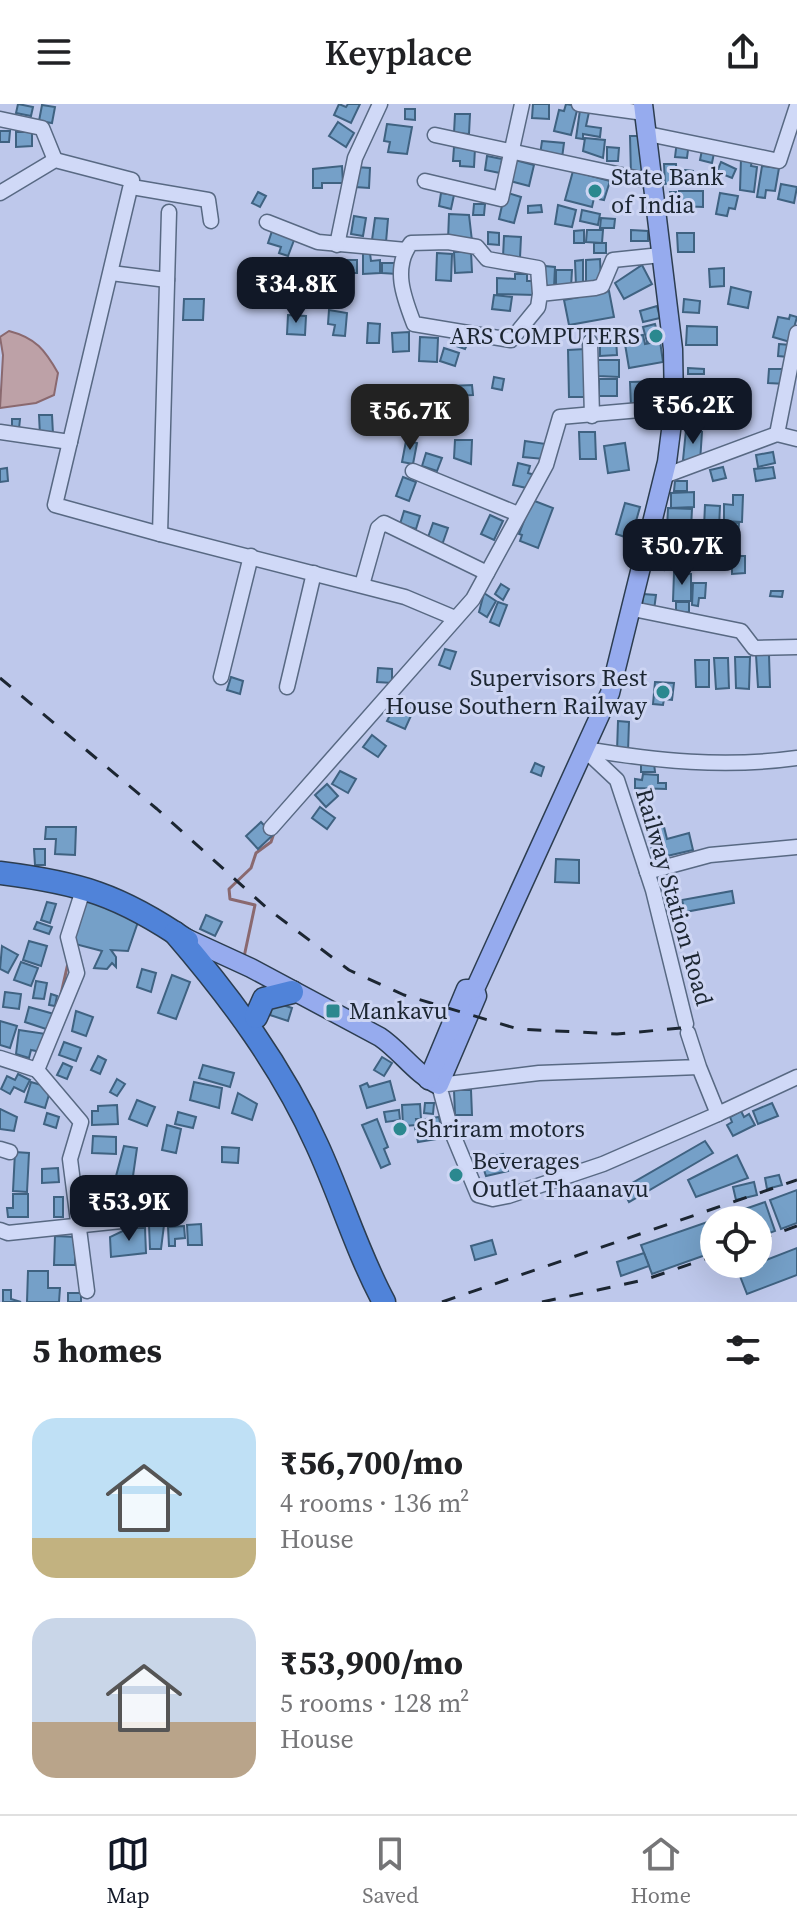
<!DOCTYPE html>
<html lang="en">
<head>
<meta charset="utf-8">
<style>
	body { margin:0; font-family:"Source Serif 4",serif; background:#f6f6f6; color:#202124; height:100vh; display:flex; flex-direction:column; font-size:30px; white-space:nowrap }
	* { box-sizing:border-box; margin:0 }
	p { font-size:26px; color:#757577 }
	.icon { flex:none; width:44px; height:44px; fill:none; stroke:currentColor; stroke-width:2; stroke-linecap:round; stroke-linejoin:round }
	.map { position:relative; height:1198px; overflow:hidden }
	.sheet { display:flex; flex-direction:column; background:#fff; flex:1 }
	.sheet>* { flex:none }
	.buttons { position:absolute; left:700px; top:1102px; display:grid; gap:16px }
	.buttons a { display:grid; place-items:center; width:72px; height:72px; border-radius:50%; background:#fff; box-shadow:0 8px 32px #0002; font-size:40px }
	.price { position:absolute; translate:-50% -68px; padding:0 18px; border-radius:16px; background:#111827; color:#fff; font-size:26px; line-height:52px; filter:drop-shadow(0 2px 4px #0008) }
	.price::after { content:''; position:absolute; left:50%; top:48px; width:24px; height:18px; margin-left:-12px; background:inherit; clip-path:polygon(0 0,100% 0,50% 100%) }
	.price.active { background:#222; color:#fff }
	ul { padding:0; list-style:none }
	li { display:flex; align-items:center; gap:24px; height:200px; padding:0 32px }
	li span { display:grid; place-items:center; flex:none; width:224px; height:160px; border-radius:24px; color:#555 }
	li>.icon { margin-inline-start:auto }
	span .icon { width:96px; height:96px; fill:#fffc; stroke-width:1 }
	li b { font-size:34px }
	h2 { display:flex; justify-content:space-between; align-items:center; height:96px; padding:0 32px; font-size:34px }
	header { display:flex; justify-content:space-between; align-items:center; height:104px; padding:0 32px; background:#fff; font-size:36px; font-weight:600 }
	.tabs { display:flex; justify-content:space-around; align-items:center; height:112px; border-top:2px solid #e0e0e0; background:#fff; font-size:22px; color:#757577 }
	.tabs a { display:grid; justify-items:center; gap:4px }
	.tabs .active { color:#111827 }
	.map>svg:first-child { display:block }
	.water { fill:#bda1a7; stroke:#8a696f; stroke-width:2 }
	.lines { fill:none; stroke-linecap:round; stroke-linejoin:round }
	.stream { stroke:#8a696f; stroke-width:3 }
	.building { fill:#75a0c8; stroke:#3f6281; stroke-width:2 }
	.minor-casing { stroke:#586983; stroke-width:17 }
	.major-casing { stroke:#2c3d50; stroke-width:21 }
	.highway-casing { stroke:#2c3d50; stroke-width:25 }
	.minor { stroke:#d0d9f7; stroke-width:14 }
	.major { stroke:#96abee; stroke-width:18 }
	.highway { stroke:#5083d9; stroke-width:22 }
	.rail { stroke:#1c2632; stroke-width:3; stroke-dasharray:14 14; stroke-linecap:butt }
	.poi-dot { fill:#2b888f; stroke:#cdd5f3; stroke-width:3 }
	.labels { text-anchor:middle; stroke-width:6; stroke-linejoin:round; paint-order:stroke }
	.poi-label { font-size:24px; fill:#1c2632; stroke:#cdd5f3; text-anchor:start }
	.street-label { font-size:24px; fill:#1c2632; stroke:#cdd5f3 }
</style>
</head>
<body>
<header><svg class="icon" aria-label="menu" viewBox="0 0 24 24"><path d="M4 6h16M4 12h16M4 18h16"/></svg>Keyplace<svg class="icon" aria-label="share" viewBox="0 0 24 24"><path d="M12 15V3M7 8l5-5 5 5M5 13v7h14v-7"/></svg></header>
<div class="map">
<svg width="797" height="1198" viewBox="0 0 797 1198">
	<rect width="100%" height="100%" fill="#bec8eb"/>
	<!-- water -->
	<path class="water" d="M9,227C36,234 45,246 58,269L54,291L36,299L0,304L3,251L0,233Z"/>
	<g class="lines">
		<!-- stream -->
		<g class="stream">
			<path d="M244,853L255,801L230,795L229,785L251,764L256,749L271,738L274,729"/>
			<path d="M61,890L68,859"/>
		</g>
	</g>
	<!-- building -->
	<g class="building">
		<path d="M18,0L33,3L31,12L16,9Z"/>
		<path d="M339,0L346,3L348,0H360L351,19L334,11Z"/>
		<path d="M533,0H549V15L532,14Z"/>
		<path d="M566,0L578,2L571,31L554,27L559,6L564,7Z"/>
		<path d="M42,1L55,3L52,19L39,17Z"/>
		<path d="M405,5H415V16L405,15Z"/>
		<path d="M580,6L589,8L586,22L601,24L600,33L583,30V35L576,34Z"/>
		<path d="M455,10H470L469,30L454,29Z"/>
		<path d="M338,18L354,29L346,43L329,32Z"/>
		<path d="M387,20L412,23L407,50L388,48L390,38L384,37Z"/>
		<path d="M0,27H10L9,38H0Z"/>
		<path d="M16,28H32V42L16,43Z"/>
		<path d="M630,32H641L642,70L631,71Z"/>
		<path d="M585,34L605,36L603,54L583,47Z"/>
		<path d="M542,37L564,39L562,54L540,51Z"/>
		<path d="M677,37L689,38L687,54L675,53Z"/>
		<path d="M454,43L475,44L474,63L460,62V57H453Z"/>
		<path d="M607,43L619,44L618,57H607Z"/>
		<path d="M702,46L714,49L712,59L700,56Z"/>
		<path d="M487,52L502,55L500,69L485,66Z"/>
		<path d="M741,54L752,56L751,62L757,63L754,88L740,86Z"/>
		<path d="M515,56L534,61L529,82L510,77Z"/>
		<path d="M721,58L736,65L732,74L717,68Z"/>
		<path d="M664,60H676L677,79L665,80Z"/>
		<path d="M342,62L343,79H322V84H313V65Z"/>
		<path d="M762,62L779,64L775,87L766,86L765,94L757,93Z"/>
		<path d="M356,63L370,64L369,84L355,83Z"/>
		<path d="M685,66L693,67V76H684Z"/>
		<path d="M573,67L610,77L604,96L594,94L592,103L565,96Z"/>
		<path d="M781,80L797,83L794,99L778,95Z"/>
		<path d="M679,87H703V103L679,102Z"/>
		<path d="M258,88L266,92L260,103L252,99Z"/>
		<path d="M505,88L521,93L514,119L499,115Z"/>
		<rect x="670" y="88" width="6" height="13"/>
		<path d="M441,89L454,91L451,105L439,102Z"/>
		<path d="M720,89L738,92L735,105L729,104L727,112L716,110Z"/>
		<path d="M474,100H485L484,111H473Z"/>
		<path d="M541,101L542,108L528,109V102Z"/>
		<path d="M558,101L576,106L572,123L555,120Z"/>
		<path d="M582,106L600,110L598,121L580,117Z"/>
		<path d="M449,110L469,111L472,137L448,136Z"/>
		<path d="M354,112L366,114L363,132L351,130Z"/>
		<path d="M375,114L388,115L386,138L372,136Z"/>
		<path d="M601,114L615,115L614,124H600Z"/>
		<path d="M273,124L296,131L288,152L279,149L281,143L268,139Z"/>
		<path d="M584,126V139H574V127Z"/>
		<path d="M587,126H603L602,139L586,138Z"/>
		<path d="M631,126L648,127V137H631Z"/>
		<path d="M488,128L499,129V141L488,140Z"/>
		<path d="M677,129H694V148H678Z"/>
		<path d="M504,132L521,133L520,154L503,153Z"/>
		<rect x="594" y="139" width="12" height="10"/>
		<path d="M471,147L472,168L455,169L454,148Z"/>
		<path d="M363,149H370L371,157L380,156V169L363,170Z"/>
		<path d="M437,149L452,150L451,177L436,176Z"/>
		<path d="M600,155L601,179L586,180V156Z"/>
		<path d="M345,156H357V169H344Z"/>
		<path d="M583,156V182H576L575,157Z"/>
		<path d="M382,159H397V170L382,169Z"/>
		<path d="M642,161L652,180L624,195L615,179Z"/>
		<path d="M545,162L555,163L554,184H544Z"/>
		<path d="M724,164V182L710,183L709,165Z"/>
		<path d="M556,166H572L571,184L556,183Z"/>
		<path d="M515,170H527V177H535V191L497,190V174L515,175Z"/>
		<path d="M331,176H343V197H330Z"/>
		<path d="M731,183L751,188L748,204L728,200Z"/>
		<path d="M609,187L614,213L569,221L564,196Z"/>
		<path d="M494,191L512,193L510,207L492,205Z"/>
		<path d="M184,195H204L203,216H183Z"/>
		<path d="M684,195L700,197L699,209L683,208Z"/>
		<path d="M657,202L660,214L643,218L640,207Z"/>
		<path d="M329,206L347,209L345,232L333,231L335,221L328,220Z"/>
		<path d="M288,211L306,212L305,231L287,230Z"/>
		<path d="M790,211L797,213L790,238L773,233L778,213L789,215Z"/>
		<path d="M368,219L380,220L379,239H367Z"/>
		<path d="M655,220L659,235L647,238L643,223Z"/>
		<path d="M687,222L717,223V241H686Z"/>
		<path d="M409,228V247L393,248L392,229Z"/>
		<path d="M454,229L470,234L465,245L450,240Z"/>
		<path d="M643,231L645,240L660,237L663,258L629,264L624,234Z"/>
		<path d="M420,233L438,234L437,258L419,257Z"/>
		<path d="M616,234L617,251L600,252V235Z"/>
		<path d="M779,240L790,241L788,253L778,252Z"/>
		<path d="M444,244L459,249L455,262L440,257Z"/>
		<path d="M585,245L586,293H569L568,246Z"/>
		<path d="M598,256H619V273L598,272Z"/>
		<path d="M688,264L704,265V270H688Z"/>
		<path d="M769,265H786V280L768,279Z"/>
		<path d="M494,273L504,275L502,286L492,284Z"/>
		<rect x="599" y="275" width="18" height="17"/>
		<path d="M666,277L667,301L631,303L630,278Z"/>
		<path d="M472,281L473,291L450,292L449,282Z"/>
		<path d="M717,284L737,285V309L716,308Z"/>
		<path d="M441,296L443,301L427,305L426,301Z"/>
		<path d="M444,304L446,310L428,316L426,309Z"/>
		<path d="M39,311H52L53,330L40,331Z"/>
		<path d="M12,315H20L19,325H12Z"/>
		<path d="M686,326L702,328L700,358L683,356Z"/>
		<path d="M579,328H595L596,355H580Z"/>
		<path d="M455,336H472L471,360L454,354Z"/>
		<path d="M406,337L417,339L413,360L402,358Z"/>
		<path d="M525,337L546,340L544,355L523,353Z"/>
		<path d="M625,339L629,366L608,369L604,342Z"/>
		<path d="M773,348L775,359L758,363L756,351Z"/>
		<path d="M426,349L442,354L437,367L422,362Z"/>
		<path d="M518,359L530,362L528,369L535,371L531,385L513,381Z"/>
		<path d="M723,363L726,374L713,377L710,366Z"/>
		<path d="M773,363L775,374L756,377L754,365Z"/>
		<path d="M7,364L8,377L0,378V365Z"/>
		<path d="M403,373L416,378L409,397L396,392Z"/>
		<path d="M675,377H687V387H674Z"/>
		<path d="M694,388V403L671,404V389Z"/>
		<path d="M733,391H743L742,418L724,417V400L733,401Z"/>
		<path d="M532,396L553,404L538,444L520,437L522,431L519,430Z"/>
		<path d="M625,399L640,403L631,435L616,430Z"/>
		<path d="M705,401L720,402L719,424L704,423Z"/>
		<path d="M668,404L692,405L691,425H667Z"/>
		<path d="M404,407L420,412L416,425L400,420Z"/>
		<path d="M490,411L503,417L494,436L481,430Z"/>
		<path d="M724,418L739,419L737,443L722,442Z"/>
		<path d="M433,419L448,424L442,441L427,436Z"/>
		<path d="M697,443H709L708,458H697Z"/>
		<path d="M656,444L667,445L664,466L653,464Z"/>
		<path d="M676,448L690,450L688,464L674,462Z"/>
		<path d="M732,452H745V469L732,470Z"/>
		<path d="M674,469L691,470V497H673Z"/>
		<path d="M693,479H706L705,494H699L698,502L692,501Z"/>
		<path d="M501,480L509,485L503,496L495,490Z"/>
		<path d="M771,487H783L782,493L770,492Z"/>
		<path d="M484,489L496,497L487,513L479,508Z"/>
		<path d="M643,490L656,491L654,506L642,505Z"/>
		<path d="M498,498L507,501L499,522L490,518Z"/>
		<path d="M676,498H689V508L676,509Z"/>
		<path d="M445,545L456,548L450,565L439,561Z"/>
		<path d="M756,551H769L770,583H758Z"/>
		<path d="M735,553H750L749,585L736,584Z"/>
		<path d="M714,554H728L729,584L716,585Z"/>
		<path d="M695,556H709V583H696Z"/>
		<path d="M378,564L392,565V579L377,578Z"/>
		<path d="M231,573L243,577L240,590L227,586Z"/>
		<path d="M655,578L674,579L672,596L664,595L663,601L653,600Z"/>
		<path d="M397,597L414,605L405,625L387,617Z"/>
		<path d="M618,617L629,618L628,648L617,647Z"/>
		<path d="M372,631L386,642L378,653L363,643Z"/>
		<path d="M535,659L544,663L541,672L531,668Z"/>
		<path d="M654,659L655,668H641V660Z"/>
		<path d="M340,667L356,675L348,689L332,680Z"/>
		<path d="M643,670L658,671V679H666V685L635,684V675L642,676Z"/>
		<path d="M327,680L338,692L326,703L315,691Z"/>
		<path d="M320,703L335,714L327,725L312,714Z"/>
		<path d="M661,711L667,735L689,729L693,746L654,755L645,715Z"/>
		<path d="M261,718L273,731L258,745L246,732Z"/>
		<path d="M46,723H76L75,751L55,750L56,735H45Z"/>
		<path d="M34,745H45V761H35Z"/>
		<path d="M556,755L579,756V779L555,778Z"/>
		<path d="M732,787L734,799L685,808L682,796Z"/>
		<path d="M83,792L139,815L128,847L111,846L116,853V863L112,859L107,865L94,864L102,847L75,840L72,830Z"/>
		<path d="M47,798L56,800L50,819L41,816Z"/>
		<path d="M206,811L222,818L215,832L200,825Z"/>
		<path d="M37,818L52,823L49,830L34,825Z"/>
		<path d="M29,837L47,842L41,862L23,856Z"/>
		<path d="M2,842L18,851L8,869L0,865Z"/>
		<path d="M21,858L38,864L31,882L14,876Z"/>
		<path d="M142,865L156,869L151,888L137,883Z"/>
		<path d="M172,871L190,878L176,915L158,909Z"/>
		<path d="M36,877L47,879L44,895L33,894Z"/>
		<path d="M5,888L21,890L19,905L3,903Z"/>
		<path d="M51,890L57,892L55,902L49,901Z"/>
		<path d="M274,898L292,904L288,917L270,911Z"/>
		<path d="M29,903L54,910L49,926L25,918Z"/>
		<path d="M76,907L93,913L86,932L72,927Z"/>
		<path d="M0,917L17,922L10,944L0,941Z"/>
		<path d="M19,926L46,930L41,948L31,946L29,954L16,950Z"/>
		<path d="M64,938L81,944L76,957L59,951Z"/>
		<path d="M98,952L106,956L100,970L91,966Z"/>
		<path d="M382,953L392,959L384,972L374,966Z"/>
		<path d="M63,959L72,963L67,975L57,971Z"/>
		<path d="M203,961L234,969L230,983L199,974Z"/>
		<path d="M18,970L30,976L24,988L14,983L10,990L1,985L7,972L15,976Z"/>
		<path d="M117,975L125,980L117,992L110,988Z"/>
		<path d="M390,977L395,996L367,1004L360,982L367,979L369,983Z"/>
		<path d="M31,978L51,984L45,1004L25,998Z"/>
		<path d="M194,978L222,984L219,1004L190,996Z"/>
		<path d="M454,986H471L472,1011H455Z"/>
		<path d="M238,989L257,1000L252,1016L232,1009Z"/>
		<path d="M137,996L155,1003L147,1022L129,1015Z"/>
		<path d="M425,999H434L433,1010L424,1009Z"/>
		<path d="M772,999L778,1012L758,1020L753,1007Z"/>
		<path d="M420,1000L421,1015H416L417,1021L403,1022L402,1001Z"/>
		<path d="M117,1001L118,1020L92,1021V1007H98V1002Z"/>
		<path d="M0,1005L17,1013L14,1027L0,1025Z"/>
		<path d="M399,1006L400,1016L386,1018L384,1008Z"/>
		<path d="M741,1007L744,1013L749,1010L755,1021L733,1032L727,1021L732,1018L730,1013Z"/>
		<path d="M178,1008L196,1013L193,1024L175,1020Z"/>
		<path d="M47,1009L59,1013L56,1024L44,1020Z"/>
		<path d="M439,1013L443,1034L418,1038L415,1024L420,1023L419,1016Z"/>
		<path d="M377,1015L388,1043L384,1045L390,1060L381,1064L362,1021Z"/>
		<path d="M167,1021L181,1025L176,1049L162,1046Z"/>
		<path d="M93,1032L116,1033V1050L92,1049Z"/>
		<path d="M705,1037L713,1049L629,1098L622,1085Z"/>
		<path d="M124,1042L137,1044L132,1079L115,1076Z"/>
		<path d="M222,1043L239,1044L238,1059L222,1058Z"/>
		<path d="M15,1048L29,1049L27,1088L13,1087Z"/>
		<path d="M503,1050L508,1067L486,1072L482,1060L488,1058L487,1054Z"/>
		<path d="M737,1051L748,1074L696,1093L688,1076Z"/>
		<path d="M58,1064L59,1078L42,1079V1065Z"/>
		<path d="M779,1071L782,1081L767,1085L765,1074Z"/>
		<path d="M83,1076H104V1094L84,1095Z"/>
		<path d="M754,1078L757,1091L736,1096L733,1083Z"/>
		<path d="M797,1086V1119L781,1125L770,1096Z"/>
		<rect x="152" y="1088" width="18" height="11"/>
		<path d="M13,1090H28V1113H8L7,1104H13Z"/>
		<rect x="54" y="1093" width="9" height="20"/>
		<path d="M765,1098L775,1127L758,1133V1116H714V1148L652,1170L641,1141Z"/>
		<path d="M201,1120L202,1141H188L187,1121Z"/>
		<path d="M149,1121H164L161,1145H150Z"/>
		<path d="M184,1122L185,1134L175,1135V1142H169L168,1123Z"/>
		<path d="M129,1124H145L146,1149L111,1153L110,1133Z"/>
		<path d="M55,1132L76,1133L75,1161H54Z"/>
		<path d="M492,1136L496,1150L475,1156L471,1142Z"/>
		<path d="M797,1144V1171L747,1190L738,1167Z"/>
		<path d="M644,1149L649,1162L621,1172L617,1158Z"/>
		<path d="M28,1167H48V1184H60L59,1198H27Z"/>
		<path d="M3,1186H11V1195L21,1198H3Z"/>
		<rect x="68" y="1189" width="13" height="9"/>
	</g>
	<g class="lines">
		<!-- minor casing -->
		<g class="minor-casing">
			<g id="minor">
				<path d="M579,0L644,9"/>
				<path d="M0,15L42,24L55,56"/>
				<path d="M648,30L779,57L797,2"/>
				<path d="M435,31L654,78"/>
				<path d="M425,77L501,95L522,0"/>
				<path d="M132,83L208,96L211,117"/>
				<path d="M0,89L55,56L132,76L55,401L160,430"/>
				<path d="M169,108L160,430L405,493L455,514"/>
				<path d="M267,118L318,138L406,146"/>
				<path d="M337,141L355,54L380,0"/>
				<path d="M111,169L167,176"/>
				<path d="M540,190L538,164L487,155L477,143L448,138L411,139C392,164 404,194 414,220L511,236L538,203L540,190L595,184L602,182L613,156L661,151"/>
				<path d="M590,238L592,312"/>
				<path d="M0,328L70,338"/>
				<path d="M777,330L797,229"/>
				<path d="M413,367L518,410"/>
				<path d="M664,372L777,330L797,335"/>
				<path d="M362,481L378,424L384,419L487,469"/>
				<path d="M633,505L741,527L754,544L797,543"/>
				<path d="M221,573L251,452"/>
				<path d="M287,583L314,469"/>
				<path d="M584,645L617,676L653,786L686,920"/>
				<path d="M585,645C656,657 725,664 797,654"/>
				<path d="M271,724L473,495L546,361L560,313L674,303"/>
				<path d="M647,768L710,751L797,743"/>
				<path d="M84,783L68,833L77,869L37,966L81,1018L70,1055L87,1187"/>
				<path d="M688,929L699,963L539,969L439,981L451,1026L478,1091L493,1095L508,1092L603,1060L718,1010L699,963"/>
				<path d="M0,954L37,966"/>
				<path d="M718,1010L797,973"/>
				<path d="M0,1045L10,1048"/>
				<path d="M0,1126L8,1129L178,1111"/>
			</g>
		</g>
		<!-- major casing -->
		<g class="major-casing">
			<g id="major">
				<path d="M177,830L251,864L380,933C401,947 416,971 439,981L477,892L475,885L610,589L667,358L674,303L673,245L643,0"/>
				<path d="M428,976L466,885H475"/>
			</g>
		</g>
		<!-- highway casing -->
		<g class="highway-casing">
			<g id="highway">
				<path d="M0,769C80,779 120,791 187,837"/>
				<path d="M175,829C231,894 282,963 317,1041C341,1093 357,1148 384,1198"/>
				<path d="M256,913L264,895L292,888"/>
			</g>
		</g>
		<!-- minor -->
		<use href="#minor" class="minor"/>
		<!-- major -->
		<use href="#major" class="major"/>
		<!-- highway -->
		<use href="#highway" class="highway"/>
		<!-- rail -->
		<g class="rail">
			<path d="M0,574L157,705L268,805L349,866L404,891L518,925L617,930L681,924"/>
			<path d="M758,1136L797,1122"/>
			<path d="M442,1198L797,1076"/>
			<path d="M542,1198L644,1176L714,1152"/>
		</g>
	</g>
	<!-- markers -->
	<g class="poi-dot">
		<circle cx="595" cy="87" r="8"/>
		<circle cx="656" cy="232" r="8"/>
		<circle cx="663" cy="588" r="8"/>
		<rect x="325" y="899" width="16" height="16" rx="4"/>
		<circle cx="400" cy="1025" r="8"/>
		<circle cx="456" cy="1071" r="8"/>
	</g>
	<g class="labels">
		<!-- poi labels -->
		<g class="poi-label">
			<text x="611" y="81">State Bank<tspan x="611" dy="28">of India</tspan></text>
			<text x="640" y="240" text-anchor="end">ARS COMPUTERS</text>
			<text x="647" y="582" text-anchor="end">Supervisors Rest<tspan x="647" dy="28">House Southern Railway</tspan></text>
			<text x="349" y="915">Mankavu</text>
			<text x="416" y="1033">Shriram motors</text>
			<text x="472" y="1065">Beverages<tspan x="472" dy="28">Outlet Thaanavu</tspan></text>
		</g>
		<!-- street labels -->
		<g class="street-label">
			<text transform="translate(674 793) rotate(74)" y="8">Railway Station Road</text>
		</g>
	</g>
</svg>
<div class="buttons">
<a><svg class="icon" aria-label="locate" viewBox="0 0 24 24"><circle cx="12" cy="12" r="6"/><path d="M12 2v4M12 18v4M2 12h4M18 12h4"/></svg></a>
</div>
<b class="price" style="left:296px;top:221px">₹34.8K</b>
<b class="price" style="left:693px;top:342px">₹56.2K</b>
<b class="price active" style="left:410px;top:348px">₹56.7K</b>
<b class="price" style="left:682px;top:483px">₹50.7K</b>
<b class="price" style="left:129px;top:1139px">₹53.9K</b>
</div>
<section class="sheet">
<h2>5 homes<svg class="icon" aria-label="filters" viewBox="0 0 24 24"><path d="M4 7h16M4 17h16"/><circle cx="9" cy="7" r="2"/><circle cx="15" cy="17" r="2"/></svg></h2>
<ul>
<li><span style="background:linear-gradient(#bfe0f5 75%,#c2b280 0)"><svg class="icon" aria-label="home" viewBox="0 0 24 24"><path d="M3 11l9-7 9 7M6 9v11h12V9"/></svg></span><div><b>₹56,700/mo</b><p>4 rooms · 136 m²</p><p>House</p></div></li>
<li><span style="background:linear-gradient(#c9d6e8 65%,#b9a48a 0)"><svg class="icon" aria-label="home" viewBox="0 0 24 24"><path d="M3 11l9-7 9 7M6 9v11h12V9"/></svg></span><div><b>₹53,900/mo</b><p>5 rooms · 128 m²</p><p>House</p></div></li>
</ul>
</section>
<nav class="tabs">
<a class="active"><svg class="icon" aria-label="map" viewBox="0 0 24 24"><path d="M3 6l6-2 6 2 6-2v14l-6 2-6-2-6 2zM9 4v14M15 6v14"/></svg>Map</a>
<a><svg class="icon" aria-label="saved" viewBox="0 0 24 24"><path d="M7 4h10v16l-5-4-5 4z"/></svg>Saved</a>
<a><svg class="icon" aria-label="home" viewBox="0 0 24 24"><path d="M3 11l9-7 9 7M6 9v11h12V9"/></svg>Home</a>
</nav>
</body>
</html>
